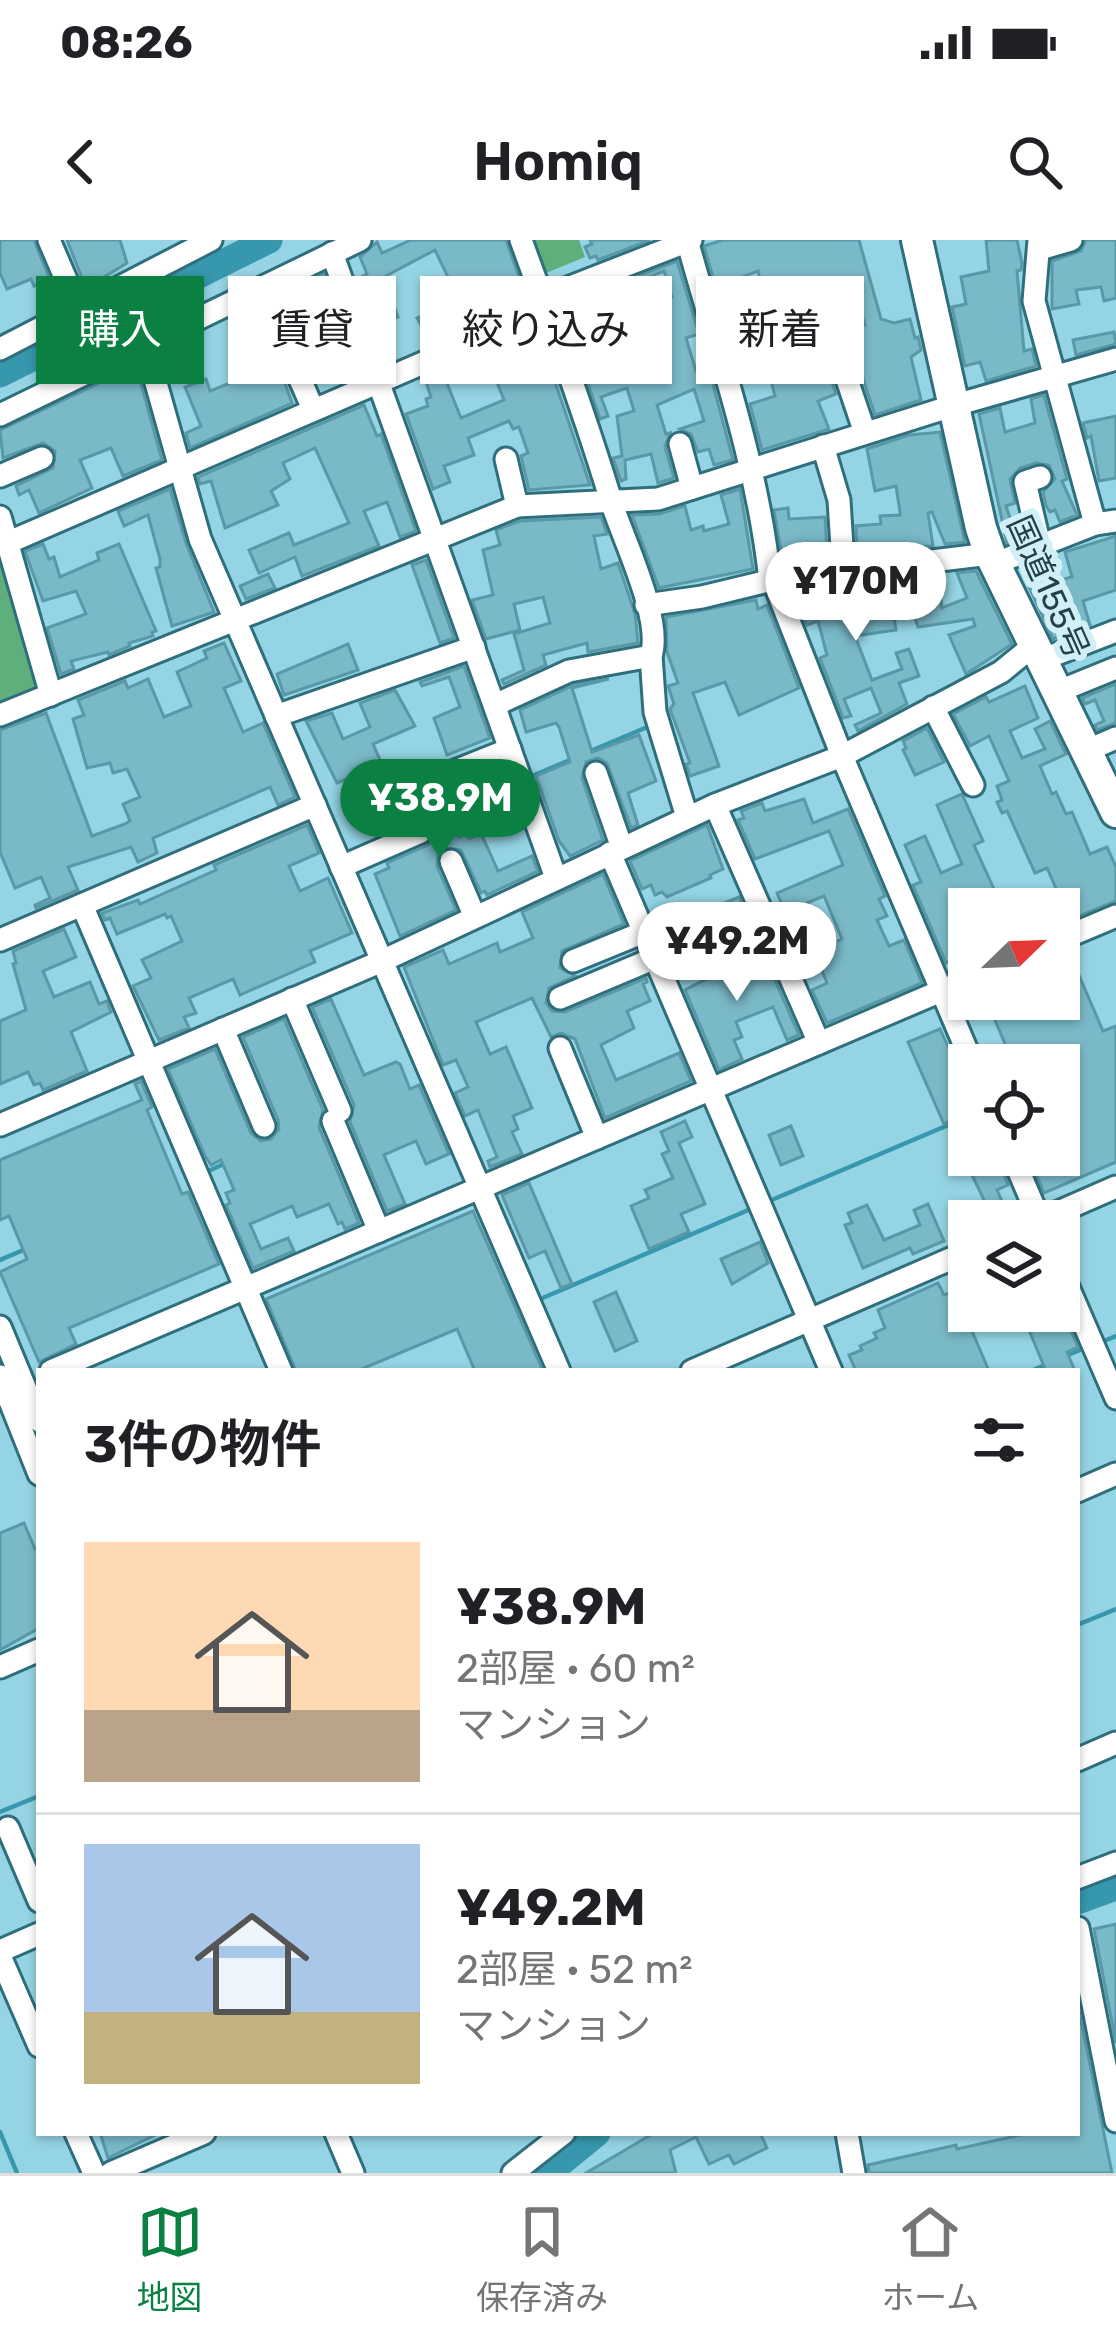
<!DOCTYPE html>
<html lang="ja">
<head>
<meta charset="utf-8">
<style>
	body { margin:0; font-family:Rubik,"Noto Sans JP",sans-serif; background:#f2f2f2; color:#202124; height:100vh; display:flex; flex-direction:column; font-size:45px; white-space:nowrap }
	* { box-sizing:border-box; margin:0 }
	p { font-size:39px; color:#757577 }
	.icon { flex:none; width:66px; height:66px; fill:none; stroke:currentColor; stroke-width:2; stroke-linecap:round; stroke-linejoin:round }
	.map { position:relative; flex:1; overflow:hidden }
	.drawer { position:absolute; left:36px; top:1128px; width:1044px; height:768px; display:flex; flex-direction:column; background:#fff; border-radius:0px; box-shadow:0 3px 9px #0004 }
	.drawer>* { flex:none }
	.hud { position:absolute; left:36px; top:36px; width:1044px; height:108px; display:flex; gap:24px }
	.needle { width:78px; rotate:67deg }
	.tools { position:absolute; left:948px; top:648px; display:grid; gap:24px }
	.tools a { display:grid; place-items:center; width:132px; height:132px; border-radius:0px; background:#fff; box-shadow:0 3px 9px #0004; font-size:60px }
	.price { position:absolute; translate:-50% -102px; padding:0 27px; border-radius:42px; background:#fff; color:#222; font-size:39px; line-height:78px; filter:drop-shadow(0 3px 6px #0008) }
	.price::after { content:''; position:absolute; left:50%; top:72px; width:36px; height:27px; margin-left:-18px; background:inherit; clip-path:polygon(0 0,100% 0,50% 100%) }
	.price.on { background:#0b8043; color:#fff }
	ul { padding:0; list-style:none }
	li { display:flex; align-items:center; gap:36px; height:300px; padding:0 48px }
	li+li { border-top:3px solid #e0e0e0 }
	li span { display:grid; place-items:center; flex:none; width:336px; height:240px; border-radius:0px; color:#555 }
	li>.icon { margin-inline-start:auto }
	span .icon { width:144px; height:144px; fill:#fffc; stroke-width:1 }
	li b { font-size:51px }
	h2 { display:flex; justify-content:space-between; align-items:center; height:144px; padding:0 48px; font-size:51px }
	.tag { padding:0 42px; border-radius:0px; background:#fff; box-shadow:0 3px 9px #0004; font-size:42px; line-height:108px }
	.tag.on { background:#0b8043; color:#fff }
	.status { display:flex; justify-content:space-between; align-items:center; height:84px; padding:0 60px; background:#fff; direction:ltr }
	.status svg { height:33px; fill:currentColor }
	header { display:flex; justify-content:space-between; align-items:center; height:156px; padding:0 48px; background:#fff; font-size:54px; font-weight:600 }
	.dock { display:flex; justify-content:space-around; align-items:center; height:168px; border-top:3px solid #e0e0e0; background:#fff; font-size:33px; color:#757577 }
	.dock a { display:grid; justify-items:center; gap:6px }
	.dock .on { color:#0b8043 }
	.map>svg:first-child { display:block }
	.green { fill:#5eaf7c }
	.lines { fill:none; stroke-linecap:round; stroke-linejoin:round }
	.stream { stroke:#3797ac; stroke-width:4.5 }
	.river { stroke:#3797ac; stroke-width:27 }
	.building { fill:#7ab9c8; stroke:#5998a6; stroke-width:3; fill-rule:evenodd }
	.minor-casing { stroke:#2f6f7d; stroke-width:27 }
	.highway-casing { stroke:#2f6f7d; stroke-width:36 }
	.minor { stroke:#fff; stroke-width:21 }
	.highway { stroke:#fff; stroke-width:30 }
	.labels { text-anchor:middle; stroke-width:12; stroke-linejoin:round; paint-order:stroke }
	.street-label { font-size:33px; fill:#253f46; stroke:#d0eff7 }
</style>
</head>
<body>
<div class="status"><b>08:26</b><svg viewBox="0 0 49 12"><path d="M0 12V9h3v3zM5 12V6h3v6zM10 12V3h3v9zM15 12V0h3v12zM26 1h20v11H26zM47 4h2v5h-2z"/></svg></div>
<header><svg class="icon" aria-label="back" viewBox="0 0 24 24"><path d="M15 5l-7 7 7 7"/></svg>Homiq<svg class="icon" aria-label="search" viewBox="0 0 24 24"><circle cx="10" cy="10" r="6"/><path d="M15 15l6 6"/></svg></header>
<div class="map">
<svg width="1116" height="1933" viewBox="0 0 1116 1933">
	<rect width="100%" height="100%" fill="#94d4e4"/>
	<!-- green -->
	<g class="green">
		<path d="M527,0H579L585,17L541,35Z"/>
		<path d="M0,295L40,449L0,465Z"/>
	</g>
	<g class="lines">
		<!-- stream -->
		<g class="stream">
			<path d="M586,513L652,485"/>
			<path d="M525,539L570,520"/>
			<path d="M447,572L513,543"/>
			<path d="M204,933L226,923"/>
			<path d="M767,962L953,883"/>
			<path d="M0,1020L28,1008"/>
			<path d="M538,1060L753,968"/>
			<path d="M1099,1103L1116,1096"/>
			<path d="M1063,1117L1085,1108"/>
			<path d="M1031,1131L1047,1124"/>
			<path d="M1077,1385L1116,1369"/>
			<path d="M0,1572L39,1556"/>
			<path d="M0,1892L17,1933"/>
		</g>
		<!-- river -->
		<g class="river">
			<path d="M0,134L269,0"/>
			<path d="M1077,1661L1116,1647"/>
			<path d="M548,1933L597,1893"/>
		</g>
	</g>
	<!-- building -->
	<g class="building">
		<path d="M0,0H34L52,45L44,49L41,43L34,46L31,39L7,49L0,33Z"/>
		<path d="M67,0H120L127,23L86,48Z"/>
		<path d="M411,0H506L524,51L470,83L435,10L384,37L398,77L381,84L363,36L367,34L360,17L377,2L382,13Z"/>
		<path d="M590,0H650L598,20L596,16L590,18L585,7L592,4Z"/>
		<path d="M723,0H859L881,79L894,83L910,79L915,98L918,97L921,110L911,117L921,160L875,175L847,91L865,85L858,62L731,100L704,6ZM758,31L764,56L735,65L726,43Z"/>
		<path d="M986,0H1017L1022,23L1021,30L1017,31L1024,111L1032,109L1036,126L986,141L980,122L965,126L952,67L966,64L961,37L989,31Z"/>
		<path d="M1086,0H1116V58L1104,61L1101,47L1076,50L1079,64L1052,69V21L1081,11Z"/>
		<path d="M677,21L699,94L686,98L696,131L707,126L710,133L733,220L714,225L709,209L698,212L691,194L680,189L704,181L694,149L657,165L666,194L670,193L665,207L674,238L658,243L651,214L625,220L626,239L621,241L613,218L622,216L617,176L634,171L627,148L601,157L608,176L600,179L578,114L638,92L646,82V73L669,66L667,58L672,57L664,31L636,42L645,71L636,64H628L568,86L566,81L578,76L572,62ZM660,99L667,122L642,130L633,107Z"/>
		<path d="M324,34L359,133H339L335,118L311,128L302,110L285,108L277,121L292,163L190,208L186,193L201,186L185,147L206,139L210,151L263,130L255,110L275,101L265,78L256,82L250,70Z"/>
		<path d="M436,70L447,96L431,103L417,78Z"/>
		<path d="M534,80L590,245L529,250L521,216L528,213L519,187L513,189L509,181L468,198L474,215L444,226L450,242L433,249L406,174L428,166L426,159L431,157L426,142L439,136H444L461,178L504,160L494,135L482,140L476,124L462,130L460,124Z"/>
		<path d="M1114,92L1116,104L1076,115L1073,100Z"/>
		<path d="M819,105L836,154L818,161L829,189L762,210L750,164L775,156L766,121Z"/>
		<path d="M136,126L162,220L123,236L111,208L80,220L92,248L39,273L29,250L19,255L16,246L53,228L55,211L43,203L3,218L0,190Z"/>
		<path d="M1044,155L1067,239L1062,241L1077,275L1060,282L1055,270L1050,272L1046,266L1043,252L1055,239L1049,225L1036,223L1020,228L1010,239L1015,263L1006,266L1017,299L1007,303L979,174L1000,168L1005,192L1035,183L1031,159Z"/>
		<path d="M364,165L377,196L381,194L416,291L400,297L387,262L364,271L379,306L302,336L295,317L259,333L249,310L289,293L294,305L349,283L315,208L283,223L290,239L271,251L278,265L225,288L211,241L200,244L198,237Z"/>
		<path d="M1116,176V238L1099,241L1091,196L1087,198L1083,183Z"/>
		<path d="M940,192L965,302L945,304L932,272L928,273L933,306L857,308L856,286L881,284L880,276L900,275V272L896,246L875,251L867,209L909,195Z"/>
		<path d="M170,249L186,303L214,372L172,386L156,328L160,327V319L148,275L124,286L118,271Z"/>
		<path d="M740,249L753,329L659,348L632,275L659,274L685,266L691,290L703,286L704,291L729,284L721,255Z"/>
		<path d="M788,268L789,279L825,277L827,311L783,322L774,270Z"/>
		<path d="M601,277L607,294L594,296L601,329L618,323L635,374L638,403L588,412L587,403L543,415L546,425L504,444L502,440L524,430L514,394L550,383L543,357L514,364L520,390L486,399L472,360L493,355L483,310L500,305L496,290L520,281Z"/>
		<path d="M1116,296V350L1083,361L1090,385L1053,399L1021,329L1038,323L1048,343L1072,337L1065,312Z"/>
		<path d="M43,304L49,319L54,317L60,337L99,320L97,313L119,304L156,391L152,392L153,396L129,403L130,406L109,415L108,412L71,421L74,429L61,434L47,388L86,374L76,351L43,361L25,311Z"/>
		<path d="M426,320L454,398L440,403L412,325Z"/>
		<path d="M976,331L1012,404L966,434L949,395L975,386L973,379L918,387L901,338L937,335L942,368L967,358L957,333Z"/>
		<path d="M268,334L275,348L246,359L240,346Z"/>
		<path d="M862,338H888L896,390L855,396L872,440L902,429L896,413L909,409L919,436L899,443L907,464L858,491L855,485L881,473L871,448L844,459L851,476L843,478L820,418L827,415L818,381L807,385L793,350L835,340L845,377L867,373Z"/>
		<path d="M756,360L758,369L767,365L799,448L739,475L725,442L693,453L719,526L690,536L686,524L690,523L670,469L674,464L668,446L678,443L667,412L666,377Z"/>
		<path d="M224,403L241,441L224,448L243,492L263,483L295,557L278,565L270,547L153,598L157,613L138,622L131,607L68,627L78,650L36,668L35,665L50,658L41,637L15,648L0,612V490L46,473L92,596L125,584L130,581L123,564L140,557L127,529L113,533L110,523L87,528L73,479L84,475L78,460L125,441L128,448L148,439L164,477L191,466L177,432L207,418L204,411Z"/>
		<path d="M348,404L358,430L284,455L277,434Z"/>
		<path d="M464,426L490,498L447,515L434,478L460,467L449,437L422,446L420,442Z"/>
		<path d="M609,439L572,448L592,512L639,495L656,541L628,553L638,585L631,588L607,523L598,518L586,522L582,538L603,600L570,616L559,601L536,536L570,522L559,487L556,483L526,492L520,470L574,445Z"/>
		<path d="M1116,444V483L1097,490L1095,485L1104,481L1095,460L1085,464L1082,458Z"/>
		<path d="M1025,446L1038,478L1010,491L1022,518L1045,509L1035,489L1050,481L1066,514L1040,526L1052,554L1056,552L1066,574L1072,572L1090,614L1107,607L1116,627V661L1059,684V669H1019L1058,653L1047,628L1035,633L1007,571L1002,573L997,562L1002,560L997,546L1009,541L989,496L970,506L953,474L986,457L989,462Z"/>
		<path d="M395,450L415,486L373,504L382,524L337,543L306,481L332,473L343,499L370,487L360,463Z"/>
		<path d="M927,488L944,522L915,535L903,510L906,508L903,501Z"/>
		<path d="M482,536L488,552L447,570L459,597L467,594L469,599L481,593L498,631L532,616L538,631L487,655L485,651L481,653L461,610L444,608L438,613L437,626L456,670L400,696L375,634L389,628L387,623L428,605L437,593L428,571L396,585L389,568L432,549L444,551Z"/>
		<path d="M962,554L983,601L974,605L1003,669H969V713L946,723L913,645L921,642L905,605L925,596L941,633L962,624L937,565Z"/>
		<path d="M804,559L813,583L848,569L885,656L879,659L887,676L877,680L889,706L904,700L922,743L827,783L812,750L827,743L814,712L842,699L824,656L785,672L777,653L843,625L829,591L755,619L738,580L744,578L741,571L762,563L765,571Z"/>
		<path d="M307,585L319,613L289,626L300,651L328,638L352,693L310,711L315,722L240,755L233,739L189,758L196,773L184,777L189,788L159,800L133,746L151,738L142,720L182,701L171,676L167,678L165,674L117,694L110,678L105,680L102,673L138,660L140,664L216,630L214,625Z"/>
		<path d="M707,585L723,629L710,635L711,638L667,657L662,652L655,655L651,645L642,649L630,621Z"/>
		<path d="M603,634L624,684L562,711L560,728L575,736L549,748L546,763L552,771L565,772L646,738L647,742L643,744L650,761L627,771L634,788L601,805L616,840L679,813L691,841L605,878L575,799L561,793L551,797L532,758L476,782L490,814L506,807L532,868L513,876L518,889L512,892L522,914L490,927L488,921L497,917L478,870L465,876L455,853L468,847L456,820L443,825L404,727L443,710L449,724L497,703L500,712L533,698L522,672Z"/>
		<path d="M739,657L745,671L665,705L659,690Z"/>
		<path d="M64,689L76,717L43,731L54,757L90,742L99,764L107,761L111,772L71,792L87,831L43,850L40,843L34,845L28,832L0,844V781L26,770L13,724L16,723L13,711Z"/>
		<path d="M760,706L799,795L787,800L773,767L740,780L736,782L742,797L734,800L742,819L719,830L685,750L733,725L731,719Z"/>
		<path d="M1069,712L1103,791L1116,786V922L1044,953L1028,915H1059V825H1014L986,759H1059V715Z"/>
		<path d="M331,759L364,835L396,822L400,824L410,849L419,845L449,914L426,924L416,901L384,915L405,964L387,971L350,882L354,865L312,767Z"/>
		<path d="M284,779L323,870L319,887L359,983L345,989L342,982L338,984L329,964L297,977L292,966L250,984L261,1009L288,998L294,1011L253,1028L226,965L230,963L226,953L234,950L221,920L211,925L205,916L168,829L215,809L251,893L261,901L271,899L279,889L278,880L243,797Z"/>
		<path d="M940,789L959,831L969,839V928L949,882L944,884L908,802Z"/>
		<path d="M141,841L152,867L147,870L182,954L188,952L219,1024L69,1088L76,1104L39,1122L0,1032L27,1019L9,976L0,980V920L142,860L135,844Z"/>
		<path d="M685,881L692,897L679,903L705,964L681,974L689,992L649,1009L631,966L649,958L645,950L673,938L662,914L669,911L661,892Z"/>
		<path d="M791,886L803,916L781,925L769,895Z"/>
		<path d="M972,915H997L1008,945L997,950L1009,977L994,981L972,935L980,932Z"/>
		<path d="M529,943L572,1044L561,1048L545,1011L529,1018L502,955Z"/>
		<path d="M928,964L944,1001L913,1014L910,1008L863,1028L845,985L852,983L848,973L867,965L884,1000L920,985L914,970Z"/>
		<path d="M473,971L543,1131H475L457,1089L357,1131H296L266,1059Z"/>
		<path d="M760,1002L768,1023L732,1044L721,1019Z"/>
		<path d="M938,1043L944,1055L955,1051L989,1131H856L849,1115L862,1110L860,1106L877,1098L874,1093L885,1088L878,1070Z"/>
		<path d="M616,1052L637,1101L615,1111L594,1062Z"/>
		<path d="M1059,1064L1078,1107L1067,1112L1075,1131H1046L1021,1071H1059Z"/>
		<path d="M24,1283L35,1309L39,1308V1388L0,1410V1293Z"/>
		<path d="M1116,1684V1803L1094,1689Z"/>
		<path d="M1077,1761L1112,1933H869L868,1925L956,1905L957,1909L1029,1893H1077Z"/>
		<path d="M100,1893H157V1894L108,1918Z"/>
		<path d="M654,1893H760L767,1908L734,1924L729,1915L709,1924L696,1897L670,1910L676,1933H586Z"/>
	</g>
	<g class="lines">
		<!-- minor casing -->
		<g class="minor-casing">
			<g id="minor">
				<path d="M49,0L79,70"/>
				<path d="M521,0C553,88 585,175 612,264C624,301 663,380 651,416L655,472L687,577"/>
				<path d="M687,0C718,112 758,225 770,341"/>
				<path d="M1039,0L1034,61L1095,284"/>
				<path d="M1040,9L1071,0"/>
				<path d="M332,13L556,638"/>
				<path d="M145,104L200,299L559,1131"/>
				<path d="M559,105L632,78"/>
				<path d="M0,109L211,0"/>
				<path d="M721,120L829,86L865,193"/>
				<path d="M292,121L313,169"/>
				<path d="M0,175L360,0"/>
				<path d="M680,204L692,248"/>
				<path d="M823,206L839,260L843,323"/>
				<path d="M506,219L517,266"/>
				<path d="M0,236L42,218"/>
				<path d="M0,277L51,455"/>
				<path d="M7,303L460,107L542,58L691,0"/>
				<path d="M1040,306L1025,242L1040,237"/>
				<path d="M994,324L1095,284L1116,281"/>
				<path d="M773,340L842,516L973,825"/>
				<path d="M646,365L702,357L843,323H915L990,314"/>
				<path d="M1041,420L1116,391"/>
				<path d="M1057,452L1116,428"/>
				<path d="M495,465L569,431L651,416"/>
				<path d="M933,467L973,545"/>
				<path d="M0,475L517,266L658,259L952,166L1116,119"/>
				<path d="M276,476L474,407"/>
				<path d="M1086,511L1116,498"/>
				<path d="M596,533L622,608"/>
				<path d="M440,537L510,509"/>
				<path d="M715,565L819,803"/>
				<path d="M610,613L831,1131"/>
				<path d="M451,621L475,677"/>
				<path d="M341,627L421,592"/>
				<path d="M82,665L281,1131"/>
				<path d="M0,700L315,565"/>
				<path d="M1059,700L1116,676"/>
				<path d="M573,721L644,692"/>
				<path d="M560,758L655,718"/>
				<path d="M292,759L340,871"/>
				<path d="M223,789L264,886"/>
				<path d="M560,808L597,898"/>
				<path d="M333,881L379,991"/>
				<path d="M0,885L382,721L715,565L842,516L1001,432L1034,405"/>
				<path d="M1012,915L1040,981"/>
				<path d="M1038,981L1116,947"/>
				<path d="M1059,1026L1116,1158"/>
				<path d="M0,1087L39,1181"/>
				<path d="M51,1131L969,739"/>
				<path d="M692,1131L969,1011"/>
				<path d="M0,1136L39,1234"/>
				<path d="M1077,1251L1116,1234"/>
				<path d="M0,1427L39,1410"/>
				<path d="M1077,1520L1116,1503"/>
				<path d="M8,1588L39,1661"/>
				<path d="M1077,1638L1116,1623"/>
				<path d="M1078,1688L1116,1881"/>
				<path d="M0,1711L39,1694"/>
				<path d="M0,1716L39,1806"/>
				<path d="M76,1893L94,1933"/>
				<path d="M336,1893L353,1933"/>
				<path d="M847,1893L854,1933"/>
				<path d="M111,1933L204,1893"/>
				<path d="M513,1933L564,1893"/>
			</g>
		</g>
		<!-- highway casing -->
		<g class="highway-casing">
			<path id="highway" d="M917,0L981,288L990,314L1116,572"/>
		</g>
		<!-- minor -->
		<use href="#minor" class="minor"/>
		<!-- highway -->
		<use href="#highway" class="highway"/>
	</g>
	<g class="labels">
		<!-- street labels -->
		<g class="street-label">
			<text transform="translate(1049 347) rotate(66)" y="12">国道155号</text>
		</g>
	</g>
</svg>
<div class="tools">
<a><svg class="needle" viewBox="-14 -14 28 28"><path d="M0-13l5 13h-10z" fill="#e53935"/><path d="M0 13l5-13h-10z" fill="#757577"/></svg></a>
<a><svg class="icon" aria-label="locate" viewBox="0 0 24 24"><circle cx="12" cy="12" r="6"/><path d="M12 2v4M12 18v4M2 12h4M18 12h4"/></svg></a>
<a><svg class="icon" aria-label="layers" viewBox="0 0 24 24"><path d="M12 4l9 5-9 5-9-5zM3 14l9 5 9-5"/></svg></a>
</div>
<b class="price" style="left:856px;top:404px">¥170M</b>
<b class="price on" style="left:440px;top:621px">¥38.9M</b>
<b class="price" style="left:737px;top:764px">¥49.2M</b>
<div class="hud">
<a class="tag on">購入</a>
<a class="tag">賃貸</a>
<a class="tag">絞り込み</a>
<a class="tag">新着</a>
</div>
<section class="drawer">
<h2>3件の物件<svg class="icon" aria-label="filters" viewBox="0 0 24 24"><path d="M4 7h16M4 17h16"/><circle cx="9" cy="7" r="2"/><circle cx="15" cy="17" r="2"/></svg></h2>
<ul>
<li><span style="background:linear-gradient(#ffd9b3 70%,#b9a48a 0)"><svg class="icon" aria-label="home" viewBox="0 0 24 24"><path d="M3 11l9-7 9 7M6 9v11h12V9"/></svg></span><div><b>¥38.9M</b><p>2部屋 · 60 m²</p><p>マンション</p></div></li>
<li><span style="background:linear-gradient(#a9c7e8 70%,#c2b280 0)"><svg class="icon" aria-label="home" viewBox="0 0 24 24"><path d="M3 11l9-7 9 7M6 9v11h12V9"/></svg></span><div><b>¥49.2M</b><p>2部屋 · 52 m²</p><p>マンション</p></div></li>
</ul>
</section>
</div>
<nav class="dock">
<a class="on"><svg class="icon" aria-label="map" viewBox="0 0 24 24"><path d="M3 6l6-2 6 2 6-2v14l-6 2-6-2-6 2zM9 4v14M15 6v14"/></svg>地図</a>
<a><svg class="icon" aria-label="saved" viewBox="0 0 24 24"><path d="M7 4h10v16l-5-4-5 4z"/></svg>保存済み</a>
<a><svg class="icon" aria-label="home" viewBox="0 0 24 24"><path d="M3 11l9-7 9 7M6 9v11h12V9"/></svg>ホーム</a>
</nav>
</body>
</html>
